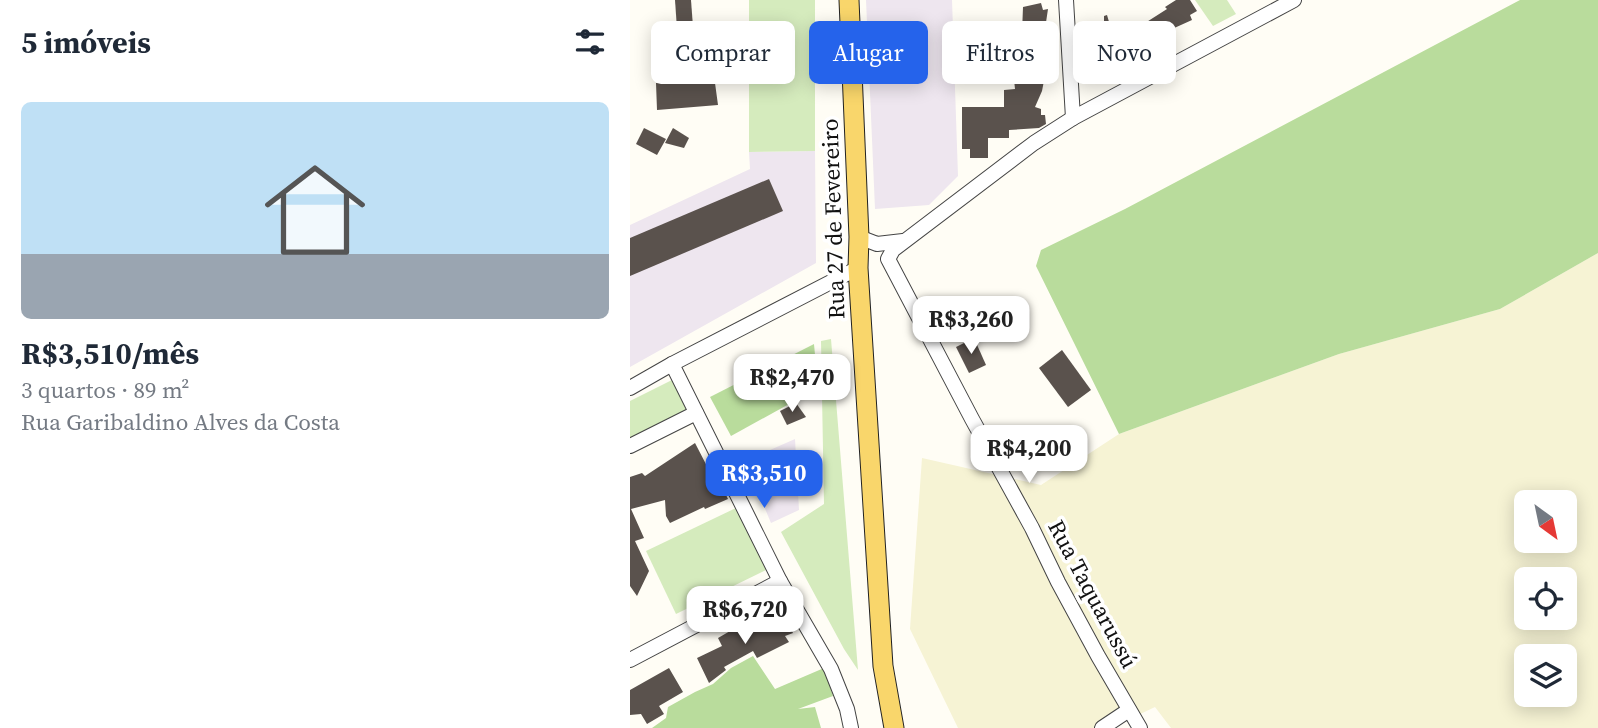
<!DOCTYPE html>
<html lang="pt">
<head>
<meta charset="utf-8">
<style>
	body { margin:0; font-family:"Source Serif 4",serif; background:#f6f6f7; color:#1f2937; height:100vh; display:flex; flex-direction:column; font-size:26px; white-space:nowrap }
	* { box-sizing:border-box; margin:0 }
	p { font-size:23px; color:#747a83 }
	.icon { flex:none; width:38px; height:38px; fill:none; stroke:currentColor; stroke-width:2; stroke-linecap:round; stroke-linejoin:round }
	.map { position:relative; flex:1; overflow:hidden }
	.side { display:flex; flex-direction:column; background:#fff; width:630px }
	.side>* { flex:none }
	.guide { position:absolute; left:21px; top:21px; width:665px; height:63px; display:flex; gap:14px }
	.needle { width:46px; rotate:147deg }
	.buttons { position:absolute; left:884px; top:490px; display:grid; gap:14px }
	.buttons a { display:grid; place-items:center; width:63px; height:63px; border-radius:10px; background:#fff; box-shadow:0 4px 18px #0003; font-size:35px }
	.price { position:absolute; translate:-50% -60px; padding:0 16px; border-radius:14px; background:#fff; color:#222; font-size:23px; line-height:46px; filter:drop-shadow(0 2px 4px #0008) }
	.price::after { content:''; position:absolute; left:50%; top:42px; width:21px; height:16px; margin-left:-10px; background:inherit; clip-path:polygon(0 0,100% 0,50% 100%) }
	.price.current { background:#2563eb; color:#fff }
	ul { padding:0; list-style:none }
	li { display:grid; align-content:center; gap:14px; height:371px; padding:0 21px }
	li span { display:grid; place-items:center; height:217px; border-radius:10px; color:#555 }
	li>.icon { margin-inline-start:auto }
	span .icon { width:126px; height:126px; fill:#fffc; stroke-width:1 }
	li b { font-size:30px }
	h2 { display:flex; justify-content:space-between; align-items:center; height:84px; padding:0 21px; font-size:30px }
	.tag { padding:0 24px; border-radius:10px; background:#fff; box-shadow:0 4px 18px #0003; font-size:24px; line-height:63px }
	.tag.current { background:#2563eb; color:#fff }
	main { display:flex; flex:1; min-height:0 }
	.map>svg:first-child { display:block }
	.industrial { fill:#eee6ef }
	.farmland { fill:#f6f3d4; fill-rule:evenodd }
	.green { fill:#d5ebbd }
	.forest { fill:#b9dc9c }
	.building { fill:#5a524d }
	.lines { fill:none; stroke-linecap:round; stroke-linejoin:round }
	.minor-casing { stroke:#444; stroke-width:16 }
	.major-casing { stroke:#222; stroke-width:21 }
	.minor { stroke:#fff; stroke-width:14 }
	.major { stroke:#f9d66b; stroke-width:19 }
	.labels { text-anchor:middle; stroke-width:7; stroke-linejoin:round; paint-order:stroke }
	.street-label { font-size:23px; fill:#111; stroke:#fff }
</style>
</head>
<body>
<main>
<section class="side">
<h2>5 imóveis<svg class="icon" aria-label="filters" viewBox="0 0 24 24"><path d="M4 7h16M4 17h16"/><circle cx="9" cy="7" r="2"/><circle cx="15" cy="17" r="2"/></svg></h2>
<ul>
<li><span style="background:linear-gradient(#bfe0f5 70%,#9aa5b1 0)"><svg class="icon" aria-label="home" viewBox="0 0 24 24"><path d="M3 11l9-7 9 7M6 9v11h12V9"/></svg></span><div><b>R$3,510/mês</b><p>3 quartos · 89 m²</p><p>Rua Garibaldino Alves da Costa</p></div></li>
</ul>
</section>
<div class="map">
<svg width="968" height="728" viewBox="0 0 968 728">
	<rect width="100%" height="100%" fill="#fffdf5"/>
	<!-- industrial -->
	<g class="industrial">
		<path d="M236,0H322L328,176L299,205L245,209Z"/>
		<path d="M185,151L186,263L0,367V225L120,169L119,152Z"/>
		<path d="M165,439L169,510L141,523L115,461Z"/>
	</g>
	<!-- farmland -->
	<path class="farmland" d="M968,253V728H541L525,707L481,728H328L280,629L292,458L411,485L489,434L709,354L870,309ZM896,502H934V541H896ZM896,579H934V618H896ZM896,656H934V695H896Z"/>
	<!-- green -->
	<g class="green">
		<path d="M119,0H185V151L119,152Z"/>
		<path d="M565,0H597L606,14L583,26Z"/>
		<path d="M201,339L228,670L214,649L151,532L194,504L191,341Z"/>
		<path d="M46,378L61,408L0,438V401Z"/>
		<path d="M108,507L138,569L46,614L16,551Z"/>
	</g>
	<!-- forest -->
	<g class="forest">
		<path d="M890,0H968V253L870,309L709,354L489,434L406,266L411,250L495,209Z"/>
		<path d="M184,344L188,388L101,436L80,397Z"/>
		<path d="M123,656L145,689L194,668L203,696L168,709L185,707L191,728H22L36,718L38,707L65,692L83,684L101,668Z"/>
	</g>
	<!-- building -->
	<g class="building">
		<path d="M45,0H61L63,27L47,29Z"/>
		<path d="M546,0H560L567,11L560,15L562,20L531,34L534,40L512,53L501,32L537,9L535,7Z"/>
		<path d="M411,3L413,10L418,9L415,29L392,33L393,7Z"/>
		<path d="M477,15L491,63L470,76L458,55L474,44V16Z"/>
		<path d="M116,54L118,80L85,83L88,105L27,110L26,83H62L61,60L94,59V56Z"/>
		<path d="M418,60L412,91L405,107L411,109V115H415L416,124L409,128L379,130V138H358V158H340V149H332V107H374V90L385,89L382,61Z"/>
		<path d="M14,128L36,139L27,155L6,144Z"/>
		<path d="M43,128L59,138L54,148L35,143Z"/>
		<path d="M139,179L153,211L0,276V238Z"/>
		<path d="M344,338L356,365L339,373L326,347Z"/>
		<path d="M432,350L461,390L438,407L409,368Z"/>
		<path d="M166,403L176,417L157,425L150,411Z"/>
		<path d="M65,443L80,472L84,470L98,499L75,509L74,507L40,523L36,516L35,500L1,509L14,538L5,541L19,571L7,596L0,586V477L12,473L15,476Z"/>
		<path d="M149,615L156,618L163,633L155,636L159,642L127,658L123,651L94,667L96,670L79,683L67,658L92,646L88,638L107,627L112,636Z"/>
		<path d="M39,668L53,692L29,706L34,714L17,724L11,714L0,715V690Z"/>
	</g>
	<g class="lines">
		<!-- minor casing -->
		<g class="minor-casing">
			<g id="minor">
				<path d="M436,0L443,118"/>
				<path d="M229,237L247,244L273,241"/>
				<path d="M42,364L150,581L201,669L217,709L221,728"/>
				<path d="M0,388L42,364L228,268"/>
				<path d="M0,446L66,413"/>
				<path d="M0,660L150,581"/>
				<path d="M472,728L499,710"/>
				<path d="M510,728L468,656L428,582L402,528L342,419L258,259L263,250L404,143L443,118L664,0"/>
			</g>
		</g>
		<!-- major casing -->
		<g class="major-casing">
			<path id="major" d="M219,0L229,237L228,268L253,666L264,728"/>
		</g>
		<!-- minor -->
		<use href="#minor" class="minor"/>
		<!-- major -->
		<use href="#major" class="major"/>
	</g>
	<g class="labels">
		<!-- street labels -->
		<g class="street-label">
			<text transform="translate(203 219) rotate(-92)" y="8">Rua 27 de Fevereiro</text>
			<text transform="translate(463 594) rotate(62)" y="8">Rua Taquarussú</text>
		</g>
	</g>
</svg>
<div class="buttons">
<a><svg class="needle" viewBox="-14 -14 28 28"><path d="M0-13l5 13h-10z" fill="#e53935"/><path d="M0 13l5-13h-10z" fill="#747a83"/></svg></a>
<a><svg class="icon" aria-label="locate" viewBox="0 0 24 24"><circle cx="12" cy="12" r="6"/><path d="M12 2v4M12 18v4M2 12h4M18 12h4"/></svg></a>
<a><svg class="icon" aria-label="layers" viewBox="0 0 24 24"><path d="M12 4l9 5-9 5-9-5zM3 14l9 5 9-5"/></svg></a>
</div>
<b class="price" style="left:341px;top:356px">R$3,260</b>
<b class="price" style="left:162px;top:414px">R$2,470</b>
<b class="price" style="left:399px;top:485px">R$4,200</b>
<b class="price current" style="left:134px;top:510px">R$3,510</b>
<b class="price" style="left:115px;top:646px">R$6,720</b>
<div class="guide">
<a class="tag">Comprar</a>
<a class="tag current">Alugar</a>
<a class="tag">Filtros</a>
<a class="tag">Novo</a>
</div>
</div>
</main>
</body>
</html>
